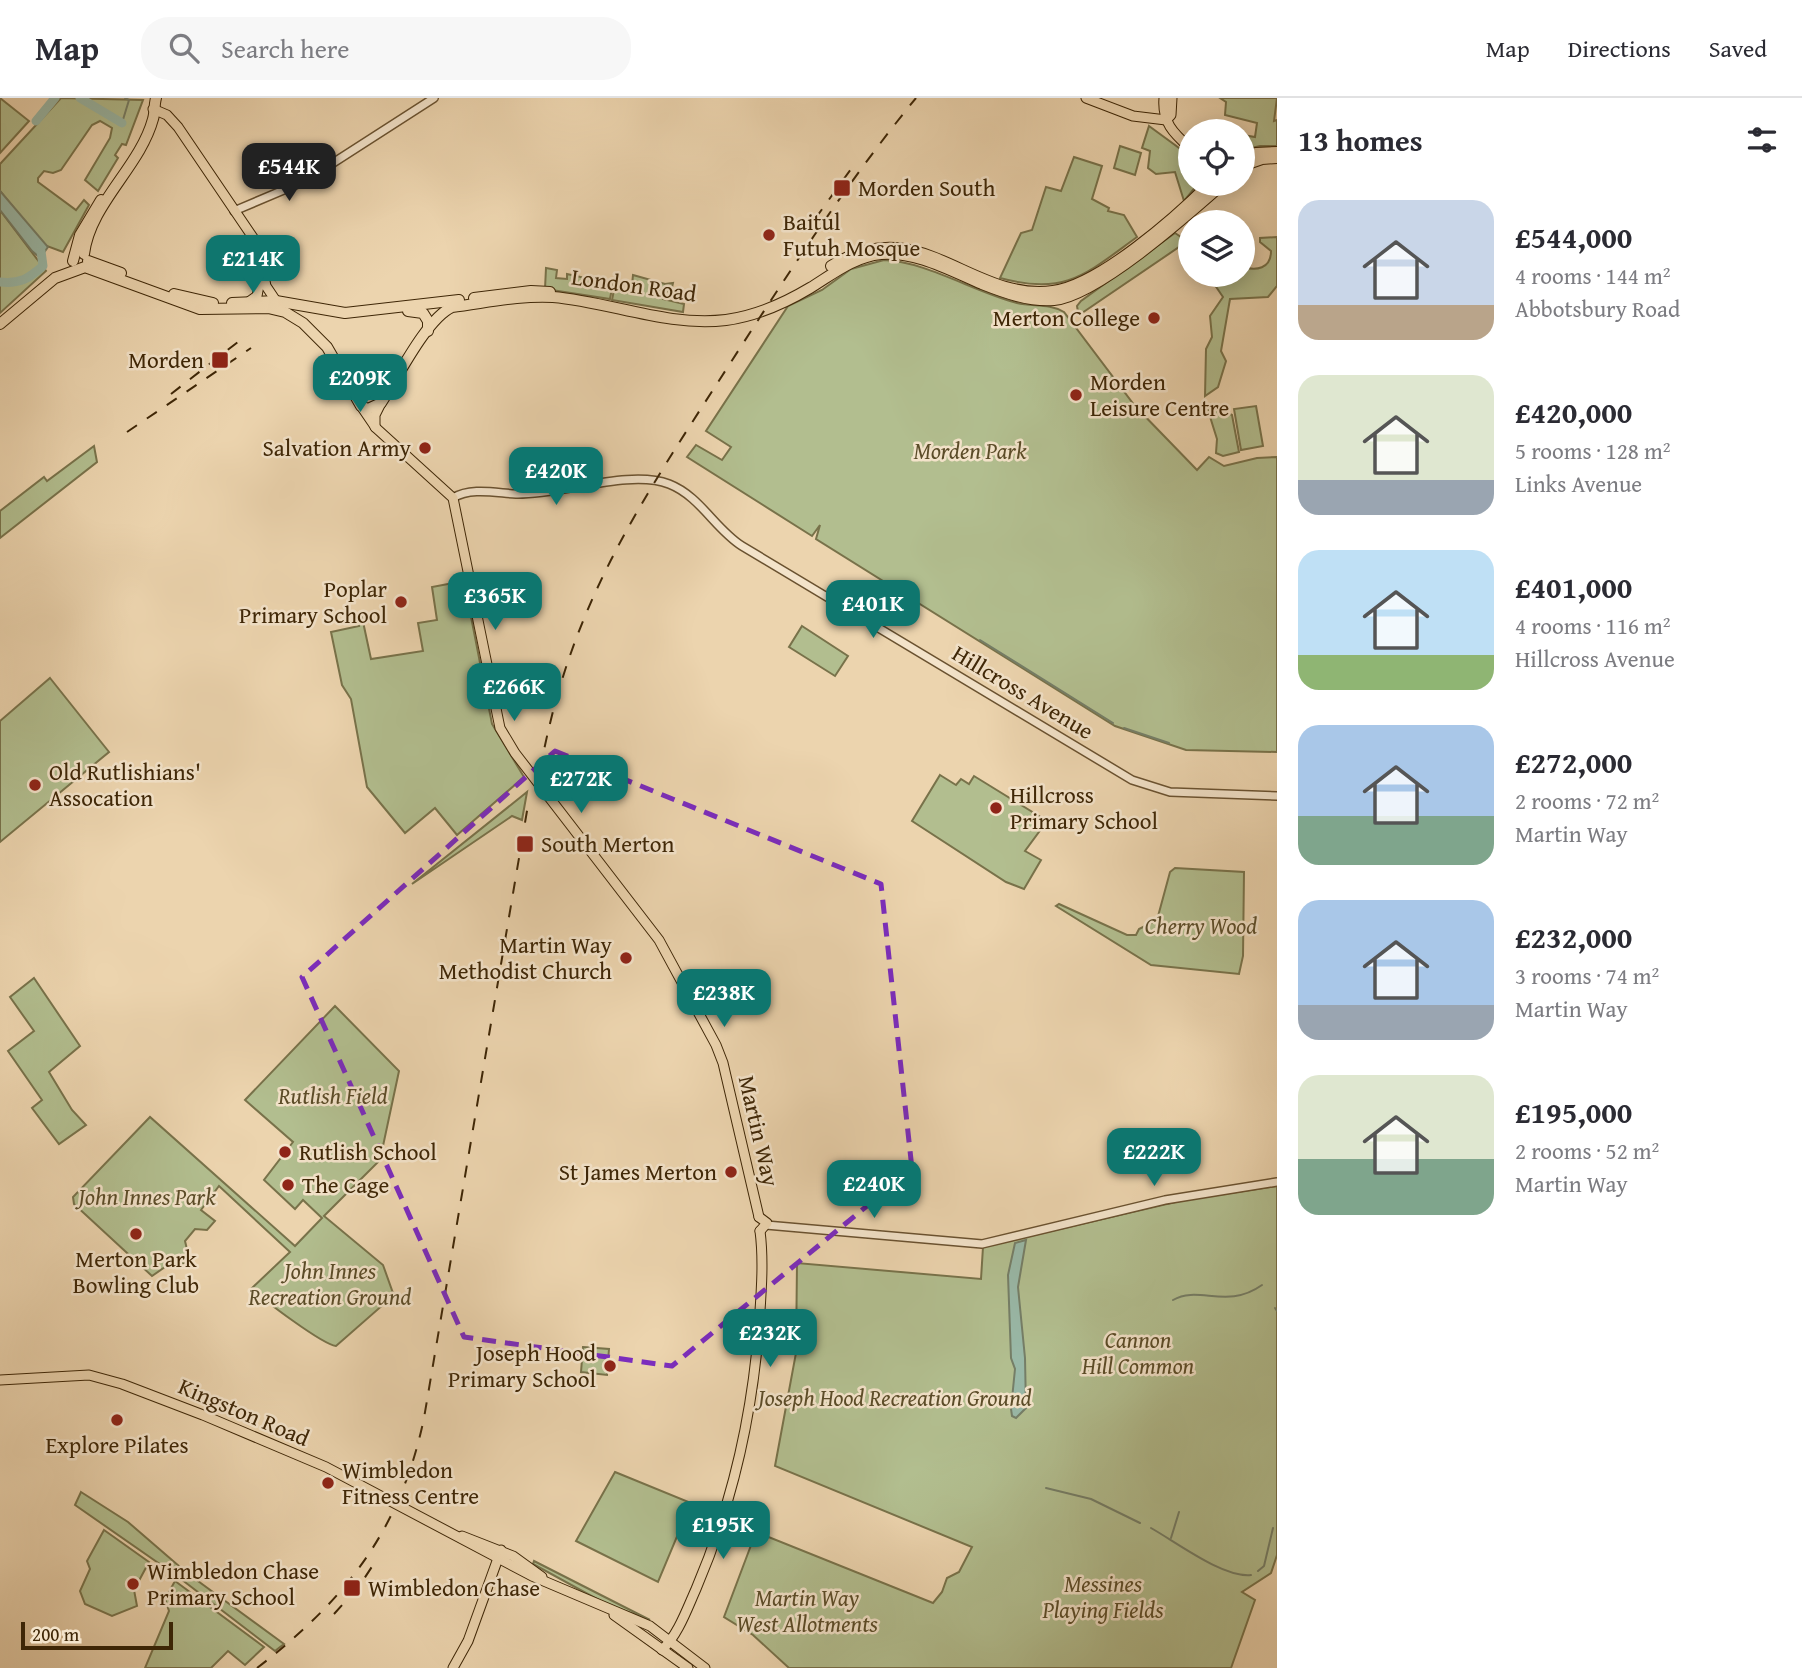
<!DOCTYPE html>
<html lang="en">
<head>
<meta charset="utf-8">
<style>
	body { margin:0; font-family:"Gentium Book Plus",serif; background:#f7f7f7; color:#2b2b33; height:100vh; display:flex; flex-direction:column; font-size:26px; white-space:nowrap }
	* { box-sizing:border-box; margin:0 }
	p { font-size:23px; color:#7c7c81 }
	.icon { flex:none; width:38px; height:38px; fill:none; stroke:currentColor; stroke-width:2; stroke-linecap:round; stroke-linejoin:round }
	.map { position:relative; flex:1; overflow:hidden }
	.sheet { display:flex; flex-direction:column; background:#fff; width:525px }
	.sheet>* { flex:none }
	.fabs { position:absolute; left:1178px; top:21px; display:grid; gap:14px }
	.fabs a { display:grid; place-items:center; width:77px; height:77px; border-radius:50%; background:#fff; box-shadow:0 4px 18px #0003; font-size:35px }
	.scale { position:absolute; left:21px; bottom:18px; width:152px; box-sizing:border-box; padding-left:7px; border:4px solid #3e2606; border-top:0; font-size:19px; line-height:24px; white-space:nowrap; color:#3e2606; -webkit-text-stroke:5px #f3e3ca; paint-order:stroke }
	.price { position:absolute; translate:-50% -60px; padding:0 16px; border-radius:14px; background:#0f766e; color:#fff; font-size:23px; line-height:46px; filter:drop-shadow(0 2px 4px #0008) }
	.price::after { content:''; position:absolute; left:50%; top:42px; width:21px; height:16px; margin-left:-10px; background:inherit; clip-path:polygon(0 0,100% 0,50% 100%) }
	.price.active { background:#222; color:#fff }
	ul { padding:0; list-style:none }
	li { display:flex; align-items:center; gap:21px; height:175px; padding:0 21px }
	li span { display:grid; place-items:center; flex:none; width:196px; height:140px; border-radius:21px; color:#555 }
	li>.icon { margin-inline-start:auto }
	span .icon { width:84px; height:84px; fill:#fffc; stroke-width:1 }
	li b { font-size:30px }
	h2 { display:flex; justify-content:space-between; align-items:center; height:84px; padding:0 21px; font-size:30px }
	header { display:flex; align-items:center; gap:42px; box-sizing:border-box; height:98px; padding:0 35px; background:#fff; border-bottom:2px solid #e1e1e2 }
	header strong { font-size:33px }
	nav { display:flex; gap:38px; margin-inline-start:auto; font-size:24px }
	.search { width:490px; height:63px; background:#f7f7f7; display:flex; align-items:center; gap:18px; box-sizing:border-box; padding:0 24px; border-radius:28px; color:#7c7c81; font-size:26px }
	main { display:flex; flex:1; min-height:0 }
	.map>svg:first-child { display:block }
	.green { fill:#b2be8f; stroke:#78724a; stroke-width:2 }
	.water { fill:#99b8a7; stroke:#757e67; stroke-width:2 }
	.lines { fill:none; stroke-linecap:round; stroke-linejoin:round }
	.stream { stroke:#757e67; stroke-width:2 }
	.river { stroke:#99b8a7; stroke-width:9 }
	.minor-casing { stroke:#6a5230; stroke-width:10 }
	.major-casing { stroke:#3e2606; stroke-width:11 }
	.highway-casing { stroke:#3e2606; stroke-width:12 }
	.minor { stroke:#f3e3ca; stroke-width:7 }
	.major { stroke:#ecd4ae; stroke-width:9 }
	.highway { stroke:#ecd4ae; stroke-width:10 }
	.rail { stroke:#3e2606; stroke-width:2; stroke-dasharray:12 12; stroke-linecap:butt }
	.marked { fill:none; stroke:#7b2cbf; stroke-width:5; stroke-dasharray:14 9; stroke-linejoin:round }
	.poi-dot { fill:#8f2418; stroke:#f3e3ca; stroke-width:2.5 }
	.labels { text-anchor:middle; stroke-width:5; stroke-linejoin:round; paint-order:stroke }
	.poi-label { font-size:23px; fill:#3e2606; stroke:#f3e3ca; text-anchor:start }
	.street-label { font-size:23px; fill:#3e2606; stroke:#f3e3ca }
	.park-label { font-size:23px; font-style:italic; fill:#5b4c28; stroke:#f3e3ca }
</style>
</head>
<body>
<header>
<strong>Map</strong>
<div class="search"><svg class="icon" aria-label="search" viewBox="0 0 24 24"><circle cx="10" cy="10" r="6"/><path d="M15 15l6 6"/></svg>Search here</div>
<nav><a>Map</a><a>Directions</a><a>Saved</a></nav>
</header>
<main>
<div class="map">
<svg width="1277" height="1570" viewBox="0 0 1277 1570">
	<rect width="100%" height="100%" fill="#ecd4ae"/>
	<filter id="stains"><feTurbulence type="fractalNoise" baseFrequency=".00286" numOctaves="4"/><feColorMatrix values="0 0 0 0 .2 0 0 0 0 .09 0 0 0 0 .02 0 0 0 .5 -.17"/></filter>
	<radialGradient id="worn" r=".72"><stop offset=".6" stop-color="#630" stop-opacity="0"/><stop offset="1" stop-color="#630" stop-opacity=".3"/></radialGradient>
	<!-- green -->
	<g class="green">
		<path d="M0,0L29,23L0,55Z"/>
		<path d="M61,0L143,2L126,47L122,46L115,57L118,60L98,93L85,82L110,40L112,30L100,23L92,27L61,72L53,75L44,73L38,80V84L76,112L84,102L89,107L63,154L44,147L0,93V66Z"/>
		<path d="M1220,0H1277L1274,23L1277,22V48H1260L1243,52V37L1255,39L1257,25L1225,17L1226,4Z"/>
		<path d="M1149,28L1190,58V86H1198L1184,103L1175,74L1156,76L1148,70L1150,53L1142,50Z"/>
		<path d="M1120,48L1141,55L1135,77L1114,70Z"/>
		<path d="M1074,59L1102,68L1092,101L1109,110L1108,113L1124,117L1137,139C1086,176 1066,198 1000,180L1021,135L1032,132L1046,89L1061,93Z"/>
		<path d="M0,112L46,173L0,215Z"/>
		<path d="M1175,135L1190,145V151L1182,147L1082,215L1078,214L1077,208L1081,203Z"/>
		<path d="M1277,139V188L1268,199L1230,201L1221,253L1226,263L1218,289L1205,298L1206,251L1212,239L1210,218L1223,199L1208,177H1242L1243,169C1256,173 1271,171 1271,153L1260,144V140Z"/>
		<path d="M884,162C924,163 975,194 1017,205C1033,209 1049,205 1064,214L1135,308L1197,372L1209,359L1224,368L1257,360L1277,359V654L1186,652L1115,628L816,441L820,427L812,438L687,359L696,347L722,362L731,349L706,333L788,208L822,192L851,171Z"/>
		<path d="M546,170L557,172L556,180L567,181V176L590,181V185H613L610,201L545,191Z"/>
		<path d="M633,177L665,186L673,185L671,194L664,193L663,201L684,206L683,214L612,202L614,192L638,196L639,188L632,187Z"/>
		<path d="M1210,306L1232,317L1239,354L1223,358L1216,355L1217,341L1207,309Z"/>
		<path d="M1256,308L1263,348L1241,352L1234,311Z"/>
		<path d="M94,348L97,364L0,440V413L44,379L47,383Z"/>
		<path d="M464,483L492,626L524,679L457,737L435,710L405,735L367,689L351,601L342,587L331,534L359,528L357,520L362,519L371,561L423,553L418,525L437,522L432,489Z"/>
		<path d="M802,528L848,558L835,578L789,549Z"/>
		<path d="M50,580L109,654L0,744V623Z"/>
		<path d="M940,677L956,687L961,681L969,686L974,678L1047,723L1025,753L1041,762L1024,791L1006,784L912,723Z"/>
		<path d="M527,694L522,722L512,718L412,786Z"/>
		<path d="M1175,770L1244,774L1243,858L1239,876L1151,867L1056,808L1059,806L1127,837H1136L1139,831L1157,822L1170,774Z"/>
		<path d="M34,880L80,948L49,974L72,1012L86,1027L59,1046L32,1010L42,1002L8,953L34,933L10,899Z"/>
		<path d="M335,908L399,973L380,1062L324,1118L383,1167L393,1195L396,1196L395,1201L385,1205L336,1248C322,1246 263,1202 252,1190L290,1154L219,1088L201,1112L215,1123L207,1132L195,1131L185,1143L190,1164L165,1169L152,1178L74,1106L73,1099L150,1019L295,1148L322,1120L303,1102L295,1111L264,1082L293,1044L245,1002Z"/>
		<path d="M1277,1088V1457L1271,1475L1242,1494L1255,1502L1231,1570H789L753,1537L724,1519L756,1434L933,1505L942,1494L947,1480L959,1474L972,1449L775,1368L796,1255L797,1165L981,1181L983,1149L1184,1102Z"/>
		<path d="M583,1249L609,1251L607,1277L581,1274Z"/>
		<path d="M615,1374L691,1405L658,1484L576,1443Z"/>
		<path d="M81,1394L128,1424L187,1475L284,1546L275,1553L177,1478L75,1407Z"/>
		<path d="M104,1432L149,1464L134,1492L137,1508L112,1518L85,1506L80,1493L90,1471L87,1463Z"/>
		<path d="M534,1463L650,1522L606,1506L533,1466Z"/>
		<path d="M175,1483L264,1549L245,1567L228,1553L211,1570H145L169,1513L165,1501Z"/>
	</g>
	<!-- water -->
	<g class="water">
		<path d="M0,93L48,149L43,156L44,163L32,153L0,112Z"/>
		<path d="M1026,1142L1018,1189L1025,1260L1026,1310L1016,1320L1012,1318L1011,1311L1015,1271L1011,1260L1008,1177L1015,1145Z"/>
	</g>
	<g class="lines">
		<!-- stream -->
		<g class="stream">
			<path d="M122,25L129,2L125,0"/>
			<path d="M980,542L1113,625"/>
			<path d="M1124,630L1169,645"/>
			<path d="M1173,1202C1199,1187 1227,1212 1262,1187"/>
			<path d="M1275,1210L1277,1213"/>
			<path d="M1046,1390L1091,1401L1140,1425"/>
			<path d="M1151,1430C1176,1444 1223,1480 1251,1477"/>
			<path d="M1171,1440L1179,1414"/>
			<path d="M1258,1473L1264,1468L1273,1430"/>
		</g>
		<!-- river -->
		<g class="river">
			<path d="M80,0L122,25"/>
			<path d="M36,23L55,0"/>
			<path d="M0,184C20,186 28,181 43,168L41,153"/>
		</g>
		<!-- minor casing -->
		<g class="minor-casing">
			<g id="minor">
				<path d="M234,113L305,83L434,0"/>
				<path d="M453,400C471,389 496,395 516,396C562,397 629,371 669,386C700,398 715,431 742,448L1132,682L1170,694L1277,698"/>
				<path d="M766,1127L982,1146L1165,1102L1277,1084"/>
			</g>
		</g>
		<!-- major casing -->
		<g class="major-casing">
			<g id="major">
				<path d="M1086,0L1133,18L1166,22"/>
				<path d="M1164,0C1162,24 1173,35 1190,50"/>
				<path d="M153,11L167,17L178,29L258,147L266,188L276,203"/>
				<path d="M1166,22L1171,17L1172,0"/>
				<path d="M250,203L257,198L261,177"/>
				<path d="M361,308L376,330L453,400L500,630L515,655L659,842L716,947L723,965L759,1119"/>
				<path d="M375,329V317L381,305"/>
				<path d="M759,1119L767,1125L760,1133"/>
				<path d="M0,1282L89,1277L122,1286L203,1317L326,1369L532,1478L650,1528L705,1570"/>
				<path d="M462,1438L513,1458L542,1479"/>
				<path d="M614,1517L688,1570"/>
				<path d="M662,1552C678,1537 687,1511 696,1491C732,1407 752,1319 759,1228C761,1197 764,1164 760,1133"/>
				<path d="M453,1570L468,1543L501,1452"/>
			</g>
		</g>
		<!-- highway casing -->
		<g class="highway-casing">
			<g id="highway">
				<path d="M1242,60L1256,55L1277,54"/>
				<path d="M1242,68L1262,61L1277,60"/>
				<path d="M84,156C90,106 140,69 153,21C155,15 154,7 156,0"/>
				<path d="M73,163L80,137L101,102"/>
				<path d="M88,163L121,175"/>
				<path d="M831,168C920,112 970,204 1053,193C1099,187 1176,119 1209,86"/>
				<path d="M174,196L213,205"/>
				<path d="M474,200L531,193L550,194"/>
				<path d="M232,205L276,203L345,215L459,202"/>
				<path d="M408,213L423,215L428,223V233"/>
				<path d="M0,226L55,180L85,169L200,211L268,210L285,214L303,225L327,249L361,308L368,311L381,305C397,281 426,221 452,209C485,205 520,197 553,199C611,204 667,229 726,222C755,218 785,205 810,190C833,176 853,159 881,156C916,153 951,173 982,186C1005,195 1029,204 1054,202C1097,198 1189,116 1223,86"/>
			</g>
		</g>
		<!-- minor -->
		<use href="#minor" class="minor"/>
		<!-- major -->
		<use href="#major" class="major"/>
		<!-- highway -->
		<use href="#highway" class="highway"/>
		<!-- rail -->
		<g class="rail">
			<path d="M815,121L856,64"/>
			<path d="M171,296L243,240"/>
			<path d="M127,334L251,250"/>
			<path d="M540,673C570,505 641,404 731,264C789,174 848,83 916,0"/>
			<path d="M334,1516L360,1487L375,1464"/>
			<path d="M257,1570C346,1502 401,1431 424,1320L528,707"/>
		</g>
	</g>
	<!-- marked area -->
	<path class="marked" d="M555,653L881,786L912,1071L672,1268L464,1239L302,879Z"/>
	<!-- markers -->
	<g class="poi-dot">
		<rect x="833" y="81" width="18" height="18" rx="3.5"/>
		<circle cx="769" cy="137" r="7"/>
		<circle cx="1154" cy="220" r="7"/>
		<rect x="211" y="253" width="18" height="18" rx="3.5"/>
		<circle cx="1076" cy="297" r="7"/>
		<circle cx="425" cy="350" r="7"/>
		<circle cx="401" cy="504" r="7"/>
		<circle cx="35" cy="687" r="7"/>
		<circle cx="996" cy="710" r="7"/>
		<rect x="516" y="737" width="18" height="18" rx="3.5"/>
		<circle cx="626" cy="860" r="7"/>
		<circle cx="285" cy="1054" r="7"/>
		<circle cx="731" cy="1074" r="7"/>
		<circle cx="288" cy="1087" r="7"/>
		<circle cx="136" cy="1136" r="7"/>
		<circle cx="610" cy="1268" r="7"/>
		<circle cx="117" cy="1322" r="7"/>
		<circle cx="328" cy="1385" r="7"/>
		<circle cx="133" cy="1486" r="7"/>
		<rect x="343" y="1481" width="18" height="18" rx="3.5"/>
	</g>
	<g class="labels">
		<!-- poi labels -->
		<g class="poi-label">
			<text x="858" y="98">Morden South</text>
			<text x="783" y="132">Baitul<tspan x="783" dy="26">Futuh Mosque</tspan></text>
			<text x="1140" y="228" text-anchor="end">Merton College</text>
			<text x="204" y="270" text-anchor="end">Morden</text>
			<text x="1090" y="292">Morden<tspan x="1090" dy="26">Leisure Centre</tspan></text>
			<text x="411" y="358" text-anchor="end">Salvation Army</text>
			<text x="387" y="499" text-anchor="end">Poplar<tspan x="387" dy="26">Primary School</tspan></text>
			<text x="49" y="682">Old Rutlishians'<tspan x="49" dy="26">Assocation</tspan></text>
			<text x="1010" y="705">Hillcross<tspan x="1010" dy="26">Primary School</tspan></text>
			<text x="541" y="754">South Merton</text>
			<text x="612" y="855" text-anchor="end">Martin Way<tspan x="612" dy="26">Methodist Church</tspan></text>
			<text x="299" y="1062">Rutlish School</text>
			<text x="717" y="1082" text-anchor="end">St James Merton</text>
			<text x="302" y="1095">The Cage</text>
			<text x="136" y="1169" text-anchor="middle">Merton Park<tspan x="136" dy="26">Bowling Club</tspan></text>
			<text x="596" y="1263" text-anchor="end">Joseph Hood<tspan x="596" dy="26">Primary School</tspan></text>
			<text x="117" y="1355" text-anchor="middle">Explore Pilates</text>
			<text x="342" y="1380">Wimbledon<tspan x="342" dy="26">Fitness Centre</tspan></text>
			<text x="147" y="1481">Wimbledon Chase<tspan x="147" dy="26">Primary School</tspan></text>
			<text x="368" y="1498">Wimbledon Chase</text>
		</g>
		<!-- street labels -->
		<g class="street-label">
			<text transform="translate(634 187) rotate(8)" y="8">London Road</text>
			<text transform="translate(1023 594) rotate(31)" y="8">Hillcross Avenue</text>
			<text transform="translate(759 1033) rotate(77)" y="8">Martin Way</text>
			<text transform="translate(244 1314) rotate(23)" y="8">Kingston Road</text>
		</g>
		<!-- park labels -->
		<g class="park-label">
			<text x="970" y="361">Morden Park</text>
			<text x="1201" y="836">Cherry Wood</text>
			<text x="333" y="1006">Rutlish Field</text>
			<text x="147" y="1107">John Innes Park</text>
			<text x="330" y="1181">John Innes<tspan x="330" dy="26">Recreation Ground</tspan></text>
			<text x="1138" y="1250">Cannon<tspan x="1138" dy="26">Hill Common</tspan></text>
			<text x="895" y="1308">Joseph Hood Recreation Ground</text>
			<text x="1103" y="1494">Messines<tspan x="1103" dy="26">Playing Fields</tspan></text>
			<text x="807" y="1508">Martin Way<tspan x="807" dy="26">West Allotments</tspan></text>
		</g>
	</g>
	<rect width="100%" height="100%" filter="url(#stains)"/>
	<rect width="100%" height="100%" fill="url(#worn)"/>
</svg>
<div class="fabs">
<a><svg class="icon" aria-label="locate" viewBox="0 0 24 24"><circle cx="12" cy="12" r="6"/><path d="M12 2v4M12 18v4M2 12h4M18 12h4"/></svg></a>
<a><svg class="icon" aria-label="layers" viewBox="0 0 24 24"><path d="M12 4l9 5-9 5-9-5zM3 14l9 5 9-5"/></svg></a>
</div>
<div class="scale">200 m</div>
<b class="price active" style="left:289px;top:105px">£544K</b>
<b class="price" style="left:253px;top:197px">£214K</b>
<b class="price" style="left:360px;top:316px">£209K</b>
<b class="price" style="left:556px;top:409px">£420K</b>
<b class="price" style="left:495px;top:534px">£365K</b>
<b class="price" style="left:873px;top:542px">£401K</b>
<b class="price" style="left:514px;top:625px">£266K</b>
<b class="price" style="left:581px;top:717px">£272K</b>
<b class="price" style="left:724px;top:931px">£238K</b>
<b class="price" style="left:1154px;top:1090px">£222K</b>
<b class="price" style="left:874px;top:1122px">£240K</b>
<b class="price" style="left:770px;top:1271px">£232K</b>
<b class="price" style="left:723px;top:1463px">£195K</b>
</div>
<section class="sheet">
<h2>13 homes<svg class="icon" aria-label="filters" viewBox="0 0 24 24"><path d="M4 7h16M4 17h16"/><circle cx="9" cy="7" r="2"/><circle cx="15" cy="17" r="2"/></svg></h2>
<ul>
<li><span style="background:linear-gradient(#c9d6e8 75%,#b9a48a 0)"><svg class="icon" aria-label="home" viewBox="0 0 24 24"><path d="M3 11l9-7 9 7M6 9v11h12V9"/></svg></span><div><b>£544,000</b><p>4 rooms · 144 m²</p><p>Abbotsbury Road</p></div></li>
<li><span style="background:linear-gradient(#dfe7d0 75%,#9aa5b1 0)"><svg class="icon" aria-label="home" viewBox="0 0 24 24"><path d="M3 11l9-7 9 7M6 9v11h12V9"/></svg></span><div><b>£420,000</b><p>5 rooms · 128 m²</p><p>Links Avenue</p></div></li>
<li><span style="background:linear-gradient(#bfe0f5 75%,#8fb573 0)"><svg class="icon" aria-label="home" viewBox="0 0 24 24"><path d="M3 11l9-7 9 7M6 9v11h12V9"/></svg></span><div><b>£401,000</b><p>4 rooms · 116 m²</p><p>Hillcross Avenue</p></div></li>
<li><span style="background:linear-gradient(#a9c7e8 65%,#7fa58c 0)"><svg class="icon" aria-label="home" viewBox="0 0 24 24"><path d="M3 11l9-7 9 7M6 9v11h12V9"/></svg></span><div><b>£272,000</b><p>2 rooms · 72 m²</p><p>Martin Way</p></div></li>
<li><span style="background:linear-gradient(#a9c7e8 75%,#9aa5b1 0)"><svg class="icon" aria-label="home" viewBox="0 0 24 24"><path d="M3 11l9-7 9 7M6 9v11h12V9"/></svg></span><div><b>£232,000</b><p>3 rooms · 74 m²</p><p>Martin Way</p></div></li>
<li><span style="background:linear-gradient(#dfe7d0 60%,#7fa58c 0)"><svg class="icon" aria-label="home" viewBox="0 0 24 24"><path d="M3 11l9-7 9 7M6 9v11h12V9"/></svg></span><div><b>£195,000</b><p>2 rooms · 52 m²</p><p>Martin Way</p></div></li>
</ul>
</section>
</main>
</body>
</html>
